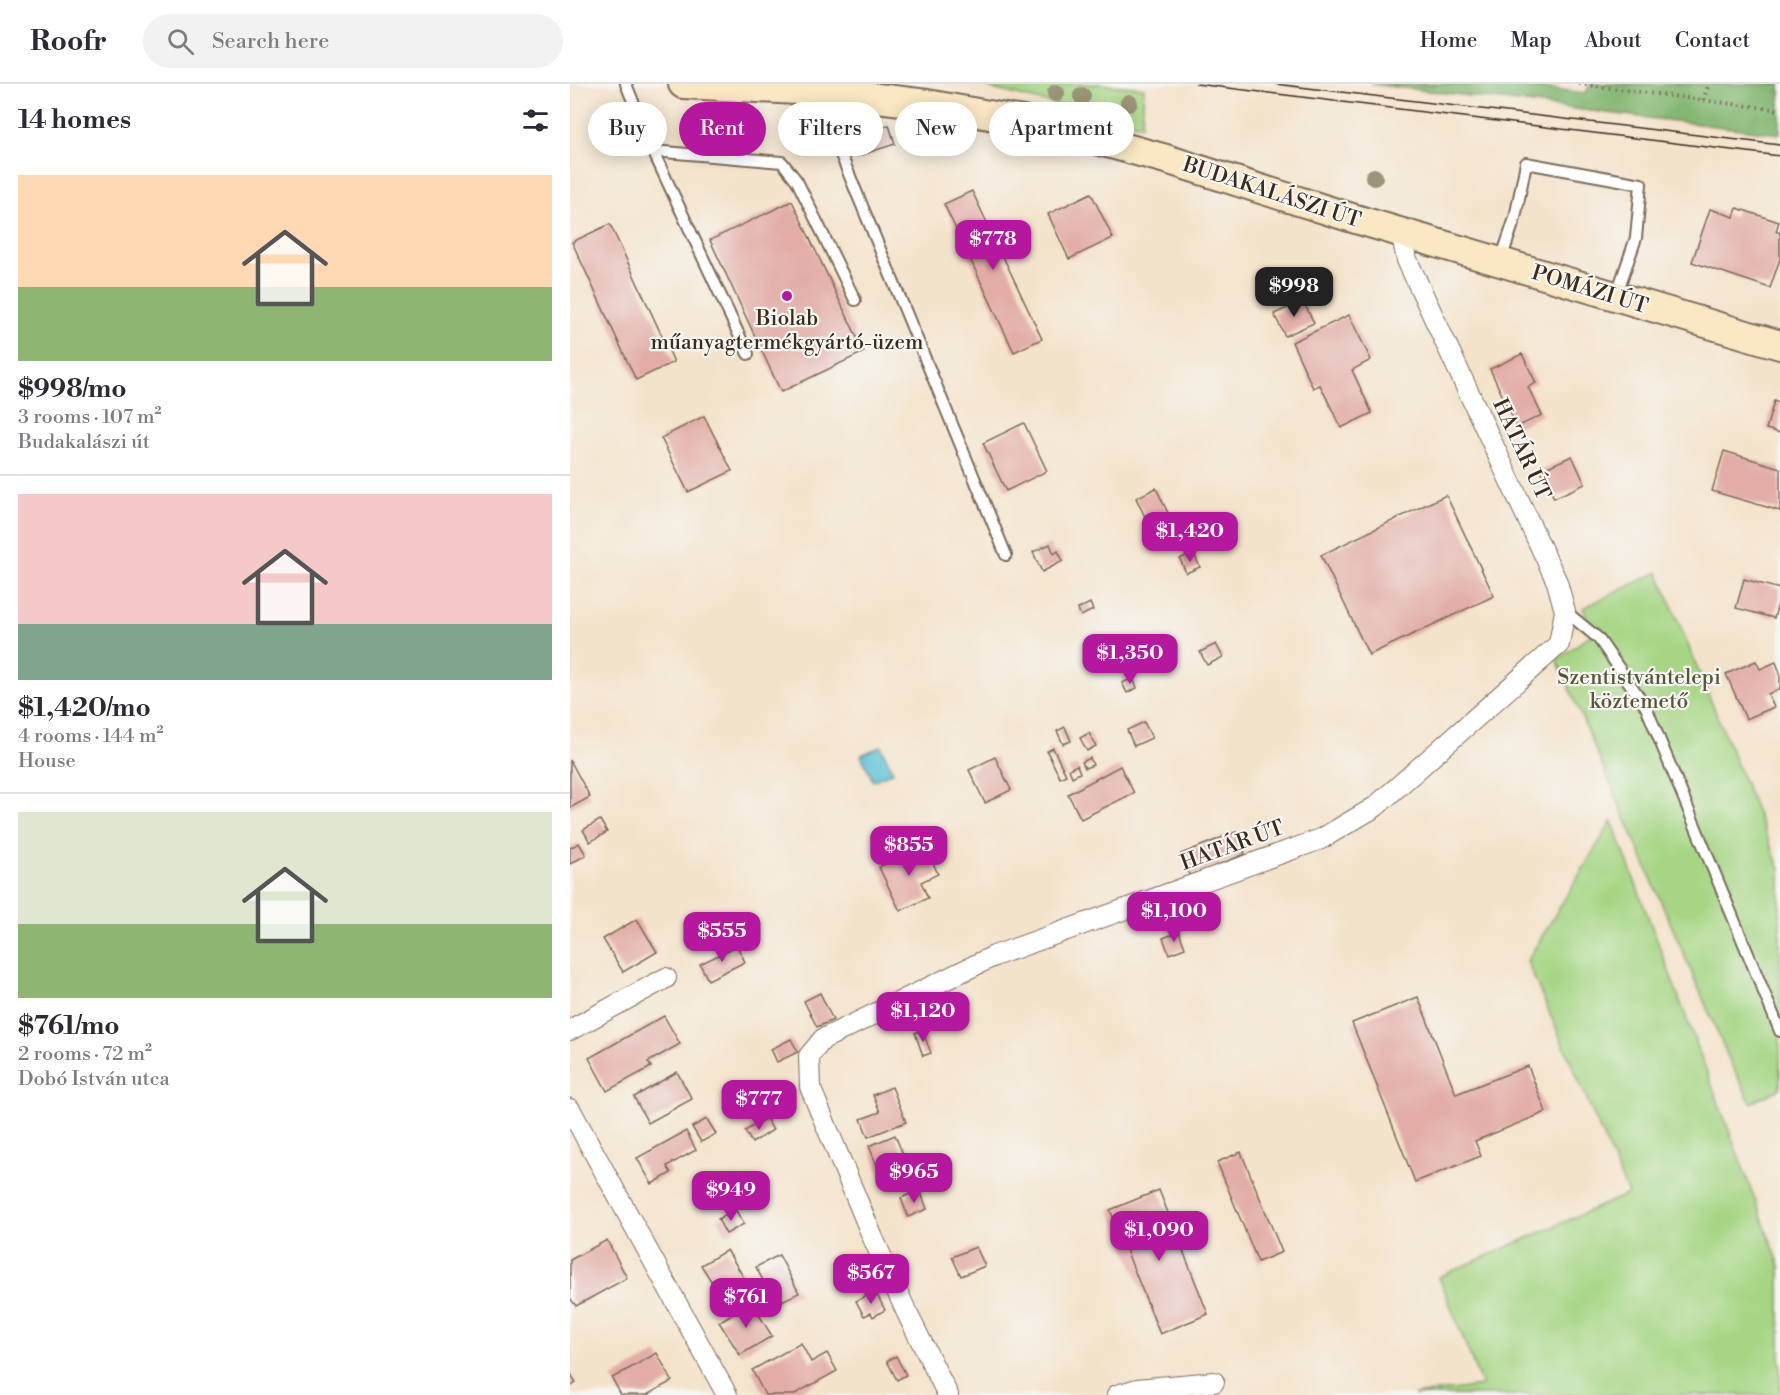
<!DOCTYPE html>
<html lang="en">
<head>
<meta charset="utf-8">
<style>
	body { margin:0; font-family:"Libre Bodoni",serif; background:#f2f2f3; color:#2b2b33; height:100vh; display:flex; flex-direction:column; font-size:22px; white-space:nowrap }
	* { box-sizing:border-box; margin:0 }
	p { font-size:20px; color:#7c7c81 }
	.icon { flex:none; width:33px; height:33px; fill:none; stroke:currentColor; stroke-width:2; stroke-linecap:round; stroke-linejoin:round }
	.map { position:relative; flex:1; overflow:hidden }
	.side { display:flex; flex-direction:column; background:#fff; width:570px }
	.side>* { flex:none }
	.banner { position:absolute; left:18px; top:18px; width:570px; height:54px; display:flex; gap:12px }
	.price { position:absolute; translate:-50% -51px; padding:0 14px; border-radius:12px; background:#b5179e; color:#fff; font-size:20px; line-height:39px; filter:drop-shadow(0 2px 3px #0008) }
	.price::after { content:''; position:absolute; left:50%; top:36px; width:18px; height:14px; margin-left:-9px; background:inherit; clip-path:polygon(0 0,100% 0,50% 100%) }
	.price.current { background:#222; color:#fff }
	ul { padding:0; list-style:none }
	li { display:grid; align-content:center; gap:12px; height:318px; padding:0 18px }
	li+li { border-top:2px solid #e1e1e2 }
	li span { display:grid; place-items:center; height:186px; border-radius:0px; color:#555 }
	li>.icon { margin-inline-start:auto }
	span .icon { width:108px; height:108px; fill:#fffc; stroke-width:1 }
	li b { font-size:26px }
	h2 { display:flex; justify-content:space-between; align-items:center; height:72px; padding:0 18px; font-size:26px }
	.pill { padding:0 21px; border-radius:27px; background:#fff; box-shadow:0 3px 15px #0003; font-size:21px; line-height:54px }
	.pill.current { background:#b5179e; color:#fff }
	header { display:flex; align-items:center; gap:36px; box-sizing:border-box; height:84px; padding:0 30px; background:#fff; border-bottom:2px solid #e1e1e2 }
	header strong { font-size:28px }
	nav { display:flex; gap:33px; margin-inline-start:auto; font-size:21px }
	.search { width:420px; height:54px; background:#f2f2f3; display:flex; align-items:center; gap:15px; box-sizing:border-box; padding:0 21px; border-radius:33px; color:#7c7c81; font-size:22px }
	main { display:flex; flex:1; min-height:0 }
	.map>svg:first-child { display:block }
	.green { fill:#a6d684; stroke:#708051; stroke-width:1.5 }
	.forest { fill:#84b772; stroke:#607048; stroke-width:1.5 }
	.water { fill:#58c0d5; stroke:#4a757a; stroke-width:1.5 }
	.building { fill:#e3ada7 }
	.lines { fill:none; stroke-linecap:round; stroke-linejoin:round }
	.service-casing { stroke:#7c6b5b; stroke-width:14 }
	.minor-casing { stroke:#7c6b5b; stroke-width:22 }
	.secondary-casing { stroke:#7c6b5b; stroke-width:32 }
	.path { stroke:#7c6b5b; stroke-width:4; stroke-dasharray:1.5 4.5; stroke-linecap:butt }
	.service { stroke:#fff; stroke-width:10 }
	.minor { stroke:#fff; stroke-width:20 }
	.secondary { stroke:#fae7c3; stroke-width:28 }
	.tram { stroke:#3b2a1e; stroke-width:1.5 }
	.tree { fill:#9d957a }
	.poi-dot { fill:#b5179e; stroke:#f6f6f2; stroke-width:2 }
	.labels { text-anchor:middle; stroke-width:4.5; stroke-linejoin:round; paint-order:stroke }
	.street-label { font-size:21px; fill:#3b2a1e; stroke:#f6f6f2 }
	.poi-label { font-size:21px; fill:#3b2a1e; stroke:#f6f6f2 }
	.park-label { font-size:21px; fill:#565538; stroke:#f6f6f2 }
</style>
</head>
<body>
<header>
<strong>Roofr</strong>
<div class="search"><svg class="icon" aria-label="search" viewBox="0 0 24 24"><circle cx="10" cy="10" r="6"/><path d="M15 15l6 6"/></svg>Search here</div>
<nav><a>Home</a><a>Map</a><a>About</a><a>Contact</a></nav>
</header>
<main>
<section class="side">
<h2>14 homes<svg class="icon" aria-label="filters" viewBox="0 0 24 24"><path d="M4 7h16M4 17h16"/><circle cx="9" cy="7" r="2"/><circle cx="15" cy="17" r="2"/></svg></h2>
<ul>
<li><span style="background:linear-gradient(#ffd9b3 60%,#8fb573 0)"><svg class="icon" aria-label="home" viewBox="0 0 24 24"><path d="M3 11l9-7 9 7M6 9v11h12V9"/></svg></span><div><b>$998/mo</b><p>3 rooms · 107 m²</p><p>Budakalászi út</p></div></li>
<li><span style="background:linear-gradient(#f6c9c9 70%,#7fa58c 0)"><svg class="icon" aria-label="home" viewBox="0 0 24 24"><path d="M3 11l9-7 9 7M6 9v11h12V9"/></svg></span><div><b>$1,420/mo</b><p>4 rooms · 144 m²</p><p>House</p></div></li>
<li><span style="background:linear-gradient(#dfe7d0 60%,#8fb573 0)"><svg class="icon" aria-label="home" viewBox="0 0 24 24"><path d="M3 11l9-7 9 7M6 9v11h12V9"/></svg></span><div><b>$761/mo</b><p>2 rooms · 72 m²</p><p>Dobó István utca</p></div></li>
</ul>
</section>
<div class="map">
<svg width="1210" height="1311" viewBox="0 0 1210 1311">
	<rect width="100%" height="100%" fill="#f6f6f2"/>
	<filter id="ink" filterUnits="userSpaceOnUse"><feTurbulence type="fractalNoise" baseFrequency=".0167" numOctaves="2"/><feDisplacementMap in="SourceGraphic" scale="12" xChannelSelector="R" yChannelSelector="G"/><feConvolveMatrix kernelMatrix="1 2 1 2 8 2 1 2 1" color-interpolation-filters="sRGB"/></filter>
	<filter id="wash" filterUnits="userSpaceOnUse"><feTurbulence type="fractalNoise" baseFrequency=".008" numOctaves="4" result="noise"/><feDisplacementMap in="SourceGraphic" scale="24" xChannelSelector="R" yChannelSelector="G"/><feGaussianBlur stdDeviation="1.35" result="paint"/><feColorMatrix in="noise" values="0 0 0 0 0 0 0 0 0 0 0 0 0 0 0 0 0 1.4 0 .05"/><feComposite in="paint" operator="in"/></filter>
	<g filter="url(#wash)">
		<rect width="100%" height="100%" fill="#f4e3cb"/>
		<!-- green -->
		<g class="green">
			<path d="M414,0H529L574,4L572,41L422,5Z"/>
			<path d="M1088,488L1210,785V1005L1181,1019L1162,982L987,576L1023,549L1013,524Z"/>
			<path d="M1042,737L1210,1182V1311H844L912,1302L869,1193L1058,1110L957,877Z"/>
		</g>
		<!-- forest -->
		<path class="forest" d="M801,0H941L1016,9L1020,0H1210V50Z"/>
		<!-- water -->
		<path class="water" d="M311,662L323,688L303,697L291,671Z"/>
		<g id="blocks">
			<!-- building -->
			<g class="building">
				<path d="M319,41L325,60L288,72L282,53Z"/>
				<path d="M402,107L472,255L444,268L374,120Z"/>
				<path d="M521,109L543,154L499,175L478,130Z"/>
				<path d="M222,117L294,268L211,308L140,156Z"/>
				<path d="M1167,124L1209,138L1206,147L1210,149V175L1200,204L1122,178L1140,125L1164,133Z"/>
				<path d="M40,140L104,278L66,296L2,158Z"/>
				<path d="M733,217L744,239L715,252L704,230Z"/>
				<path d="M779,231L801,276L782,286L802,329L771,344L750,301L743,304L722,258Z"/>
				<path d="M952,270L966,299L958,303L972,331L947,343L920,285Z"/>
				<path d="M1204,317L1210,319V349L1196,345Z"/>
				<path d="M134,332L162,387L118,408L91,354Z"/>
				<path d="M454,339L477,387L436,407L413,359Z"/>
				<path d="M1154,367L1210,384V427L1142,407Z"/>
				<path d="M1002,372L1015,400L984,414L971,386Z"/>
				<path d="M586,404L598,429L578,439L566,414Z"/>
				<path d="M876,411L924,512L799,571L751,471Z"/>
				<path d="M480,460L484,470L488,467L493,477L472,488L463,468Z"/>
				<path d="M623,468L630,483L616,489L610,475Z"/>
				<path d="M1174,495L1210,505V513L1204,534L1166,524Z"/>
				<path d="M520,519L523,526L511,532L508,525Z"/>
				<path d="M646,560L653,573L637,581L630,568Z"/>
				<path d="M1186,577L1190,585L1206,578L1210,589V605L1198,610L1204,623L1176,635L1156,590Z"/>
				<path d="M563,594L567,604L557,609L552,599Z"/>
				<path d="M574,638L582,654L564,662L557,646Z"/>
				<path d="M495,643L501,657L493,660L487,647Z"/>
				<path d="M519,649L526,662L517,667L510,654Z"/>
				<path d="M483,664L496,691L490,694L477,667Z"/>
				<path d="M425,673L441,706L415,719L399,686Z"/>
				<path d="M520,674L523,681L515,684L512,678Z"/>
				<path d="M0,676L20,713L0,724Z"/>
				<path d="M507,681L510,689L502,693L499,685Z"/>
				<path d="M550,682L564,709L511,735L498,710Z"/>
				<path d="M30,736L37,748L20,758L13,746Z"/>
				<path d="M666,748L675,770L620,792L611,770Z"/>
				<path d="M9,759L16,771L0,780V764Z"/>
				<path d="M355,762L368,790L351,798L358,814L330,827L309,783Z"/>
				<path d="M67,835L87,868L53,888L33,855Z"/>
				<path d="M609,848L615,864L599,870L593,854Z"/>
				<path d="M167,862L175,878L138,896L130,880Z"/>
				<path d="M250,909L263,936L247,943L234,917Z"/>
				<path d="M848,913L886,1010L958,982L976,1028L905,1057L911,1072L845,1098L782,939Z"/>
				<path d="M94,932L110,960L78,978L81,983L37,1007L19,974Z"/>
				<path d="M352,946L361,969L353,972L345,949Z"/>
				<path d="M221,955L228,968L207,978L201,965Z"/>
				<path d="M107,988L122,1015L78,1039L64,1013Z"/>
				<path d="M322,1003L336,1038L298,1053L291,1035L310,1028L303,1011Z"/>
				<path d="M196,1034L203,1046L182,1059L175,1047Z"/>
				<path d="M137,1035L146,1050L131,1058L122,1043Z"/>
				<path d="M116,1047L126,1066L97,1082L101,1089L82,1100L67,1074Z"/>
				<path d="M325,1051L342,1093L316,1104L299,1062Z"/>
				<path d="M671,1068L712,1168L688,1178L647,1078Z"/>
				<path d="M350,1106L357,1125L338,1133L331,1114Z"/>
				<path d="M589,1106L638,1230L590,1250L540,1126Z"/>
				<path d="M165,1125L174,1140L156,1150L148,1135Z"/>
				<path d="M37,1156L57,1194L6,1222L0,1214V1176Z"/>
				<path d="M406,1163L415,1182L391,1192L382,1173Z"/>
				<path d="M157,1166L182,1207L157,1222L131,1181Z"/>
				<path d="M209,1171L229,1209L205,1220L186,1183Z"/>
				<path d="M305,1207L315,1226L303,1233L301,1229L294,1232L286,1217Z"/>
				<path d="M181,1218L202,1252L170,1271L149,1238Z"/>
				<path d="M231,1259L241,1278L257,1269L267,1287L223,1311H195L182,1286Z"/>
				<path d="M87,1269L102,1297L77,1311H51L42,1294Z"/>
				<path d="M326,1272L336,1291L327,1296L317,1277Z"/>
				<path d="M0,1289L6,1299L0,1303Z"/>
			</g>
		</g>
	</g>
	<g filter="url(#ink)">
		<use href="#blocks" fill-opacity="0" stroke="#7c6b5b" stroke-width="1.5"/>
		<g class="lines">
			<!-- service casing -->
			<g class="service-casing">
				<g id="service">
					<path d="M56,0L83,67L212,78L227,97L285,216"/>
					<path d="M246,10L436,471"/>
					<path d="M83,67L178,270"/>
					<path d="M931,176L945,134L956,79L1071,100L1066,154L1046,212"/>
					<path d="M995,527L1028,554L1076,623L1210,947"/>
				</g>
			</g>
			<!-- minor casing -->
			<g class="minor-casing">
				<g id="minor">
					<path d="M0,946L96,894"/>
					<path d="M0,1025L157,1311"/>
					<path d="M378,1311L337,1229L303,1154L240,1003L239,972L253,955L424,872L751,755L805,723L989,560L995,527L987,498L837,176L831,148"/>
					<path d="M547,1311L567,1305L644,1298"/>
				</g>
			</g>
			<!-- secondary casing -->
			<g class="secondary-casing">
				<path id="secondary" d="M113,0L245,7L290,12L357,20L464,39L596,75L779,133L1210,261"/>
			</g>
			<!-- path -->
			<g class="path">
				<path d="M1009,0L1210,26"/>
				<path d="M1133,16L1139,0"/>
			</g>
			<!-- service -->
			<use href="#service" class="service"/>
			<!-- minor -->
			<use href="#minor" class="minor"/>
			<!-- secondary -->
			<use href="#secondary" class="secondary"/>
			<!-- tram -->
			<g class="tram">
				<path d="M626,0L1210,72"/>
				<path d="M705,0L1210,61"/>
			</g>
		</g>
		<!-- trees -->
		<g class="tree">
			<circle cx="486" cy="9" r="9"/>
			<circle cx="512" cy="12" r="9"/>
			<circle cx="559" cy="19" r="9"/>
			<circle cx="804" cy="93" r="9"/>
		</g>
	</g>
	<!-- markers -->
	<circle class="poi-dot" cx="217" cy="212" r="6"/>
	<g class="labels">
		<!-- street labels -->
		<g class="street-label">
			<text transform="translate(702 108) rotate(18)" y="7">BUDAKALÁSZI ÚT</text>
			<text transform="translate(1020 205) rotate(17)" y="7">POMÁZI ÚT</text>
			<text transform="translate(952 365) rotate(65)" y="7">HATÁR ÚT</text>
			<text transform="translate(662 761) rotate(-20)" y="7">HATÁR ÚT</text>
		</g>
		<!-- poi labels -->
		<g class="poi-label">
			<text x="217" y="241">Biolab<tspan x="217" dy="24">műanyagtermékgyártó-üzem</tspan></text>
		</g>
		<!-- park labels -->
		<g class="park-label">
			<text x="1069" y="600">Szentistvántelepi<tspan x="1069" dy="24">köztemető</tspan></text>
		</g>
	</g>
</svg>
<b class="price" style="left:423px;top:187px">$778</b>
<b class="price current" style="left:724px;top:234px">$998</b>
<b class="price" style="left:620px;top:479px">$1,420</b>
<b class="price" style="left:560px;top:601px">$1,350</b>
<b class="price" style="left:339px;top:793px">$855</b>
<b class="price" style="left:604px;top:859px">$1,100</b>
<b class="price" style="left:152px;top:879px">$555</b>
<b class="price" style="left:353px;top:959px">$1,120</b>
<b class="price" style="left:189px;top:1047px">$777</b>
<b class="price" style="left:344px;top:1120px">$965</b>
<b class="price" style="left:161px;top:1138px">$949</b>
<b class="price" style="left:589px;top:1178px">$1,090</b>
<b class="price" style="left:301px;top:1221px">$567</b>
<b class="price" style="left:176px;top:1245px">$761</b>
<div class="banner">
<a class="pill">Buy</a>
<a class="pill current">Rent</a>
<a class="pill">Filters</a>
<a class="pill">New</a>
<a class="pill">Apartment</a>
</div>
</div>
</main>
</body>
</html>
